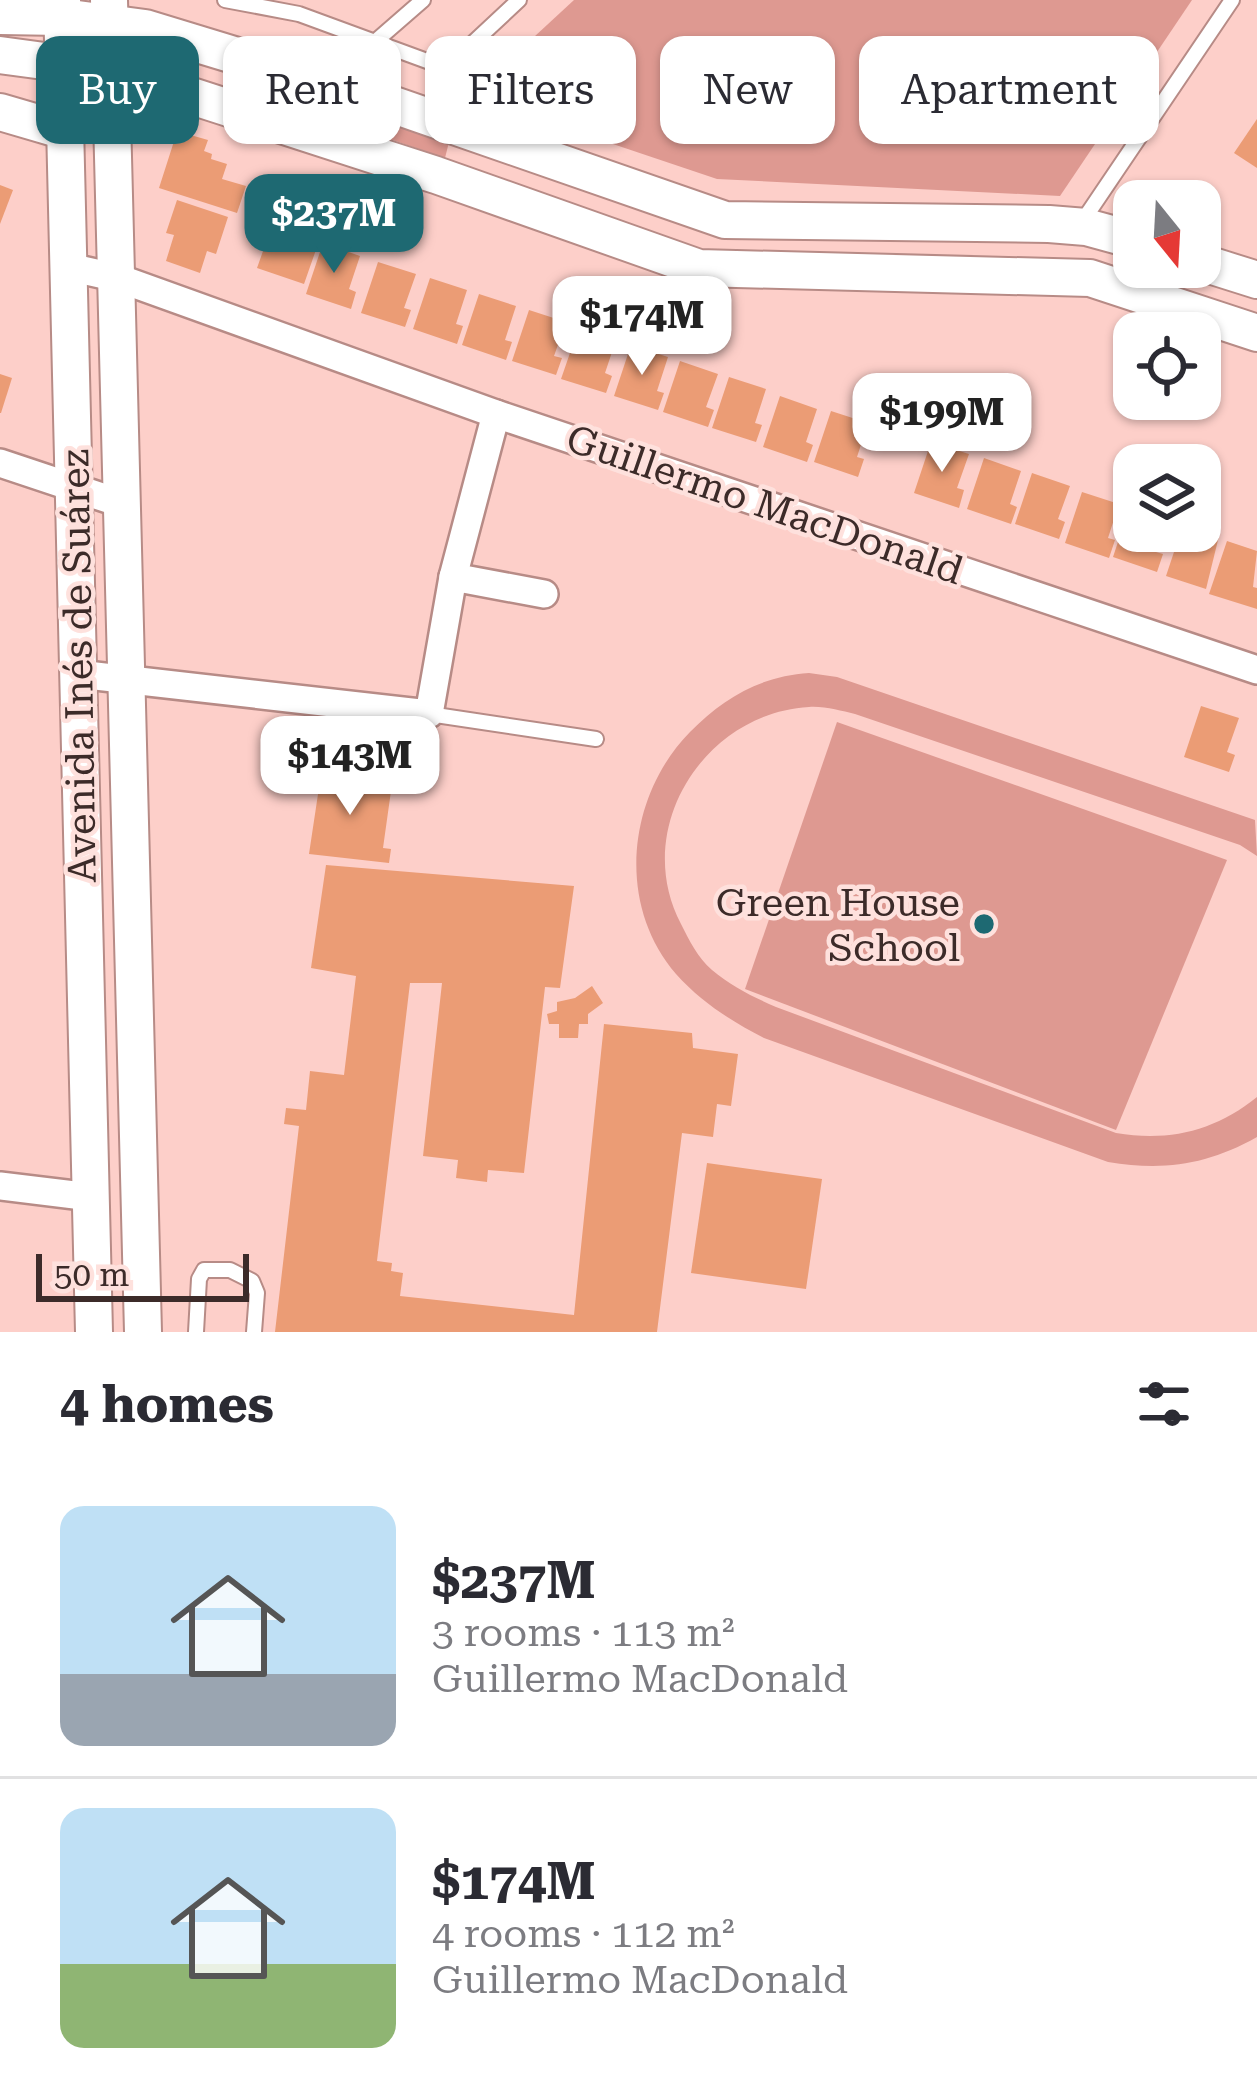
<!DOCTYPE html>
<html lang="en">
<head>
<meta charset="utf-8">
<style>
	body { margin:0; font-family:"Roboto Serif",serif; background:#f7f7f7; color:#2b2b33; height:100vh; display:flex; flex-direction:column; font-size:45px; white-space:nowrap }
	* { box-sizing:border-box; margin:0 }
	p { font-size:39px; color:#7c7c81 }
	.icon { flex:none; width:66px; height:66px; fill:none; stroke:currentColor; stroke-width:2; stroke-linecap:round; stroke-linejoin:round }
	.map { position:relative; height:1332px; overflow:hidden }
	.sheet { display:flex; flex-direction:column; background:#fff; flex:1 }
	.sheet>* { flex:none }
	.top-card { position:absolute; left:36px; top:36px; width:1185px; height:108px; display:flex; gap:24px }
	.needle { width:78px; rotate:162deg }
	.buttons { position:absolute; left:1113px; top:180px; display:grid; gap:24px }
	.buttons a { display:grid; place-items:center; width:108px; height:108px; border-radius:24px; background:#fff; box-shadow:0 3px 9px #0004; font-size:60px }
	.scale { position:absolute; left:36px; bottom:30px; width:213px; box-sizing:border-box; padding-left:12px; border:6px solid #3c2b29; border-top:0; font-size:33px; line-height:42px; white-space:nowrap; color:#3c2b29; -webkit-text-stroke:9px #fee1dd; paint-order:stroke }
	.price { position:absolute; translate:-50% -102px; padding:0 27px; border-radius:24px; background:#fff; color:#222; font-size:39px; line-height:78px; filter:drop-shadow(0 3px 6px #0008) }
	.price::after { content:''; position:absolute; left:50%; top:72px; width:36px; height:27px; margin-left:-18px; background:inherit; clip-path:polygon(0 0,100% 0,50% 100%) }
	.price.selected { background:#1e6972; color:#fff }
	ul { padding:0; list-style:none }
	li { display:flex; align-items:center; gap:36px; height:300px; padding:0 60px }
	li+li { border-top:3px solid #e1e1e2 }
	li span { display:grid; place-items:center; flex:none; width:336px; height:240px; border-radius:24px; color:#555 }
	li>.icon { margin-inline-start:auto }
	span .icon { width:144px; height:144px; fill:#fffc; stroke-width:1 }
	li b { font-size:51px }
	h2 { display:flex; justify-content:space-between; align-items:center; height:144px; padding:0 60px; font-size:51px }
	.tag { padding:0 42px; border-radius:24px; background:#fff; box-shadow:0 3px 9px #0004; font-size:42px; line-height:108px }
	.tag.selected { background:#1e6972; color:#fff }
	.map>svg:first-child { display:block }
	.green { fill:#de9991 }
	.building { fill:#eb9c75 }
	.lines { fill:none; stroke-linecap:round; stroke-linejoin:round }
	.lane-casing { stroke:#b78b86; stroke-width:18 }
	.street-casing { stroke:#b78b86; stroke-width:32 }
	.secondary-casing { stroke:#b78b86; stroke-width:40 }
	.lane { stroke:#fff; stroke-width:14 }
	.street { stroke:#fff; stroke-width:27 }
	.secondary { stroke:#fff; stroke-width:36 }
	.poi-dot { fill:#1e6972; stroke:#fee1dd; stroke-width:4.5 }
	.labels { text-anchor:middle; stroke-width:9; stroke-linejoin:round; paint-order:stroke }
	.street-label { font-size:39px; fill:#3c2b29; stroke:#fee1dd }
	.poi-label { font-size:39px; fill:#3c2b29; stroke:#fee1dd; text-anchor:end }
</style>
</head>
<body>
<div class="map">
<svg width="1257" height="1332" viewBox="0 0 1257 1332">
	<rect width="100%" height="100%" fill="#fdcfc9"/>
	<!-- green -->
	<g class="green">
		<path d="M574,0H1192L1060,196L717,179L470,96Z"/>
		<path d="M374,111L450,138L445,158L346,124Z"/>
		<path d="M809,673L837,677L1255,820L1257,856L1240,845L855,714C841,711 825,706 809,707C704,713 631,829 681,924C689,940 698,958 712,970C731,986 753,997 776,1007L1116,1133C1169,1142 1215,1131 1257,1097V1137C1207,1165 1164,1171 1108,1162L764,1038C731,1021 701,1002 676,974C615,903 628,795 690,732C723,698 761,676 809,673Z"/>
		<path d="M837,722L1227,860L1116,1130L745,989Z"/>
	</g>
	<!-- building -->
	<g class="building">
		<path d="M1257,119V168L1234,153Z"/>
		<path d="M187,134L208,140L204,151L212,154L211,159L227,164L222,179L246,186L237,213L159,188L176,135L185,138Z"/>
		<path d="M0,185L13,190L0,224Z"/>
		<path d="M177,200L228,217L216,254L207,251L200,273L166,261L174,235L166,233Z"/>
		<path d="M286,221L310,229L306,240L318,244L304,284L257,268L273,223L284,227Z"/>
		<path d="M323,243L360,256L349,289L356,292L351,309L306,294Z"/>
		<path d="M378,262L416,274L404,308L411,310L405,327L361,313Z"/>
		<path d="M430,278L467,290L456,324L463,326L457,344L413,329Z"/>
		<path d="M479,294L516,306L505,340L512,342L506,360L462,345Z"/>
		<path d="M529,310L566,322L554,356L562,358L556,375L512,361Z"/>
		<path d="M579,327L616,340L605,373L612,376L606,393L561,379Z"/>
		<path d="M631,345L668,357L657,391L664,393L658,410L614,396Z"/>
		<path d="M680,361L718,374L706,407L714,410L708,427L663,412Z"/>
		<path d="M0,374L12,378L1,413H0Z"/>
		<path d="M729,377L766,389L755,423L762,425L756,442L712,428Z"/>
		<path d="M780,396L817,409L806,442L813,445L807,462L763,447Z"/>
		<path d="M831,411L868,423L857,457L864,459L858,477L814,462Z"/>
		<path d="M931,442L969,454L957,488L964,490L959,508L914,493Z"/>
		<path d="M984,458L1021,471L1010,504L1017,507L1011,524L967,509Z"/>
		<path d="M1032,473L1070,486L1058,519L1065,522L1059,539L1015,524Z"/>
		<path d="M1082,492L1119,504L1108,538L1115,540L1109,558L1065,543Z"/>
		<path d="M1130,506L1134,507V531H1163L1156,552L1163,554L1157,572L1113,557Z"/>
		<path d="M1200,529L1219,536L1206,589L1166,576L1181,531Z"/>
		<path d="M1227,541L1257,551L1253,587L1257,588V609L1209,594Z"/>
		<path d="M1201,706L1239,718L1227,752L1235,755L1229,772L1184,757Z"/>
		<path d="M323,761L352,770L366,788L391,791L383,848L391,849L389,863L309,854Z"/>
		<path d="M326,865L574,886L560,988L545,987L524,1173L488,1170L487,1182L456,1178L458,1160L423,1156L442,983H410L377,1261L392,1263L391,1271L403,1273L400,1296L574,1315L604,1024L692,1033L693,1048L738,1054L731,1106L717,1104L713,1137L682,1133L657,1332H275L299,1126L284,1124L286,1108L306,1110L310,1071L344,1075L356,976L311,968Z"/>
		<path d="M592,986L603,1003L588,1014V1024H579L578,1038H559V1024H549L547,1014L557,1011V1002L575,998Z"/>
		<path d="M707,1163L822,1179L806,1289L691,1273Z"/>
	</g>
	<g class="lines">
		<!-- lane casing -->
		<g class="lane-casing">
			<g id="lane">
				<path d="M225,0L299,14L446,68L519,0"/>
				<path d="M362,94L368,55L377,40L423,0"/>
				<path d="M1080,225L1232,0"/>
				<path d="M429,714L596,739"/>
				<path d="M196,1332L199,1279L204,1270H230L252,1281L257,1293L254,1332"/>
			</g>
		</g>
		<!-- street casing -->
		<g class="street-casing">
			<g id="street">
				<path d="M69,267L118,278L496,414L1257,670"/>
				<path d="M0,463L123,504"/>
				<path d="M453,577L544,594"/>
				<path d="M78,674L429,714L453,577L496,414"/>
				<path d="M0,1186L91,1197"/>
			</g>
		</g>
		<!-- secondary casing -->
		<g class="secondary-casing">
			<g id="secondary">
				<path d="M62,0L94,1332"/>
				<path d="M109,0L143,1332"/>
				<path d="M0,16L62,17L145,28L362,94L725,220L1049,224L1086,227L1134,240"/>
				<path d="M0,55L111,70L436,175L699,268L1090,278L1257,333"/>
				<path d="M0,112L65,131"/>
				<path d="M1200,262L1257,280"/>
			</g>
		</g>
		<!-- lane -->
		<use href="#lane" class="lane"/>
		<!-- street -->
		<use href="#street" class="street"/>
		<!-- secondary -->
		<use href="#secondary" class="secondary"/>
	</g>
	<!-- markers -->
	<circle class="poi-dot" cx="984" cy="924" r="12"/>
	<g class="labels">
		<!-- street labels -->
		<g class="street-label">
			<text transform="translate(765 504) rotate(19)" y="14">Guillermo MacDonald</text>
			<text transform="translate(78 666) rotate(-91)" y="14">Avenida Inés de Suárez</text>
		</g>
		<!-- poi labels -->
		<g class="poi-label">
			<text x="960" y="916">Green House<tspan x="960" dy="45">School</tspan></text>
		</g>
	</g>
</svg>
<div class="buttons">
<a><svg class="needle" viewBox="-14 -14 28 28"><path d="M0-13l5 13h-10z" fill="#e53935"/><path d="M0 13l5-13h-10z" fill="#7c7c81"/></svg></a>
<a><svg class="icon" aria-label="locate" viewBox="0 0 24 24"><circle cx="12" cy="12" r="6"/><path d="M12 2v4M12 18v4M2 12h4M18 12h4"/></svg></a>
<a><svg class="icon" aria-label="layers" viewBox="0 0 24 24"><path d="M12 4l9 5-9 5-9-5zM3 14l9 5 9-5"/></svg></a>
</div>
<div class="scale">50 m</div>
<b class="price selected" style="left:334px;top:276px">$237M</b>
<b class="price" style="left:642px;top:378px">$174M</b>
<b class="price" style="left:942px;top:475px">$199M</b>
<b class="price" style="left:350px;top:818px">$143M</b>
<div class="top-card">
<a class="tag selected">Buy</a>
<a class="tag">Rent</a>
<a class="tag">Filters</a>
<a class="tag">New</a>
<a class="tag">Apartment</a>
</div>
</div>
<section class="sheet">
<h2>4 homes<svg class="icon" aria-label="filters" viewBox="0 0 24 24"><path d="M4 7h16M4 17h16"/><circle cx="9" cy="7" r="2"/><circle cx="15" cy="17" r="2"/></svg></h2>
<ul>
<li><span style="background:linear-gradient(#bfe0f5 70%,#9aa5b1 0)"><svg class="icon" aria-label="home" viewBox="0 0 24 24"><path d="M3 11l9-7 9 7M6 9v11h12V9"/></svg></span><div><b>$237M</b><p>3 rooms · 113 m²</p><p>Guillermo MacDonald</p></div></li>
<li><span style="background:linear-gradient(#bfe0f5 65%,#8fb573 0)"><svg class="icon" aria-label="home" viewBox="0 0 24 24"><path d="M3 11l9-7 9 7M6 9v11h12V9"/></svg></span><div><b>$174M</b><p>4 rooms · 112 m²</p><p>Guillermo MacDonald</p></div></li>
</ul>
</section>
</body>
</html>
